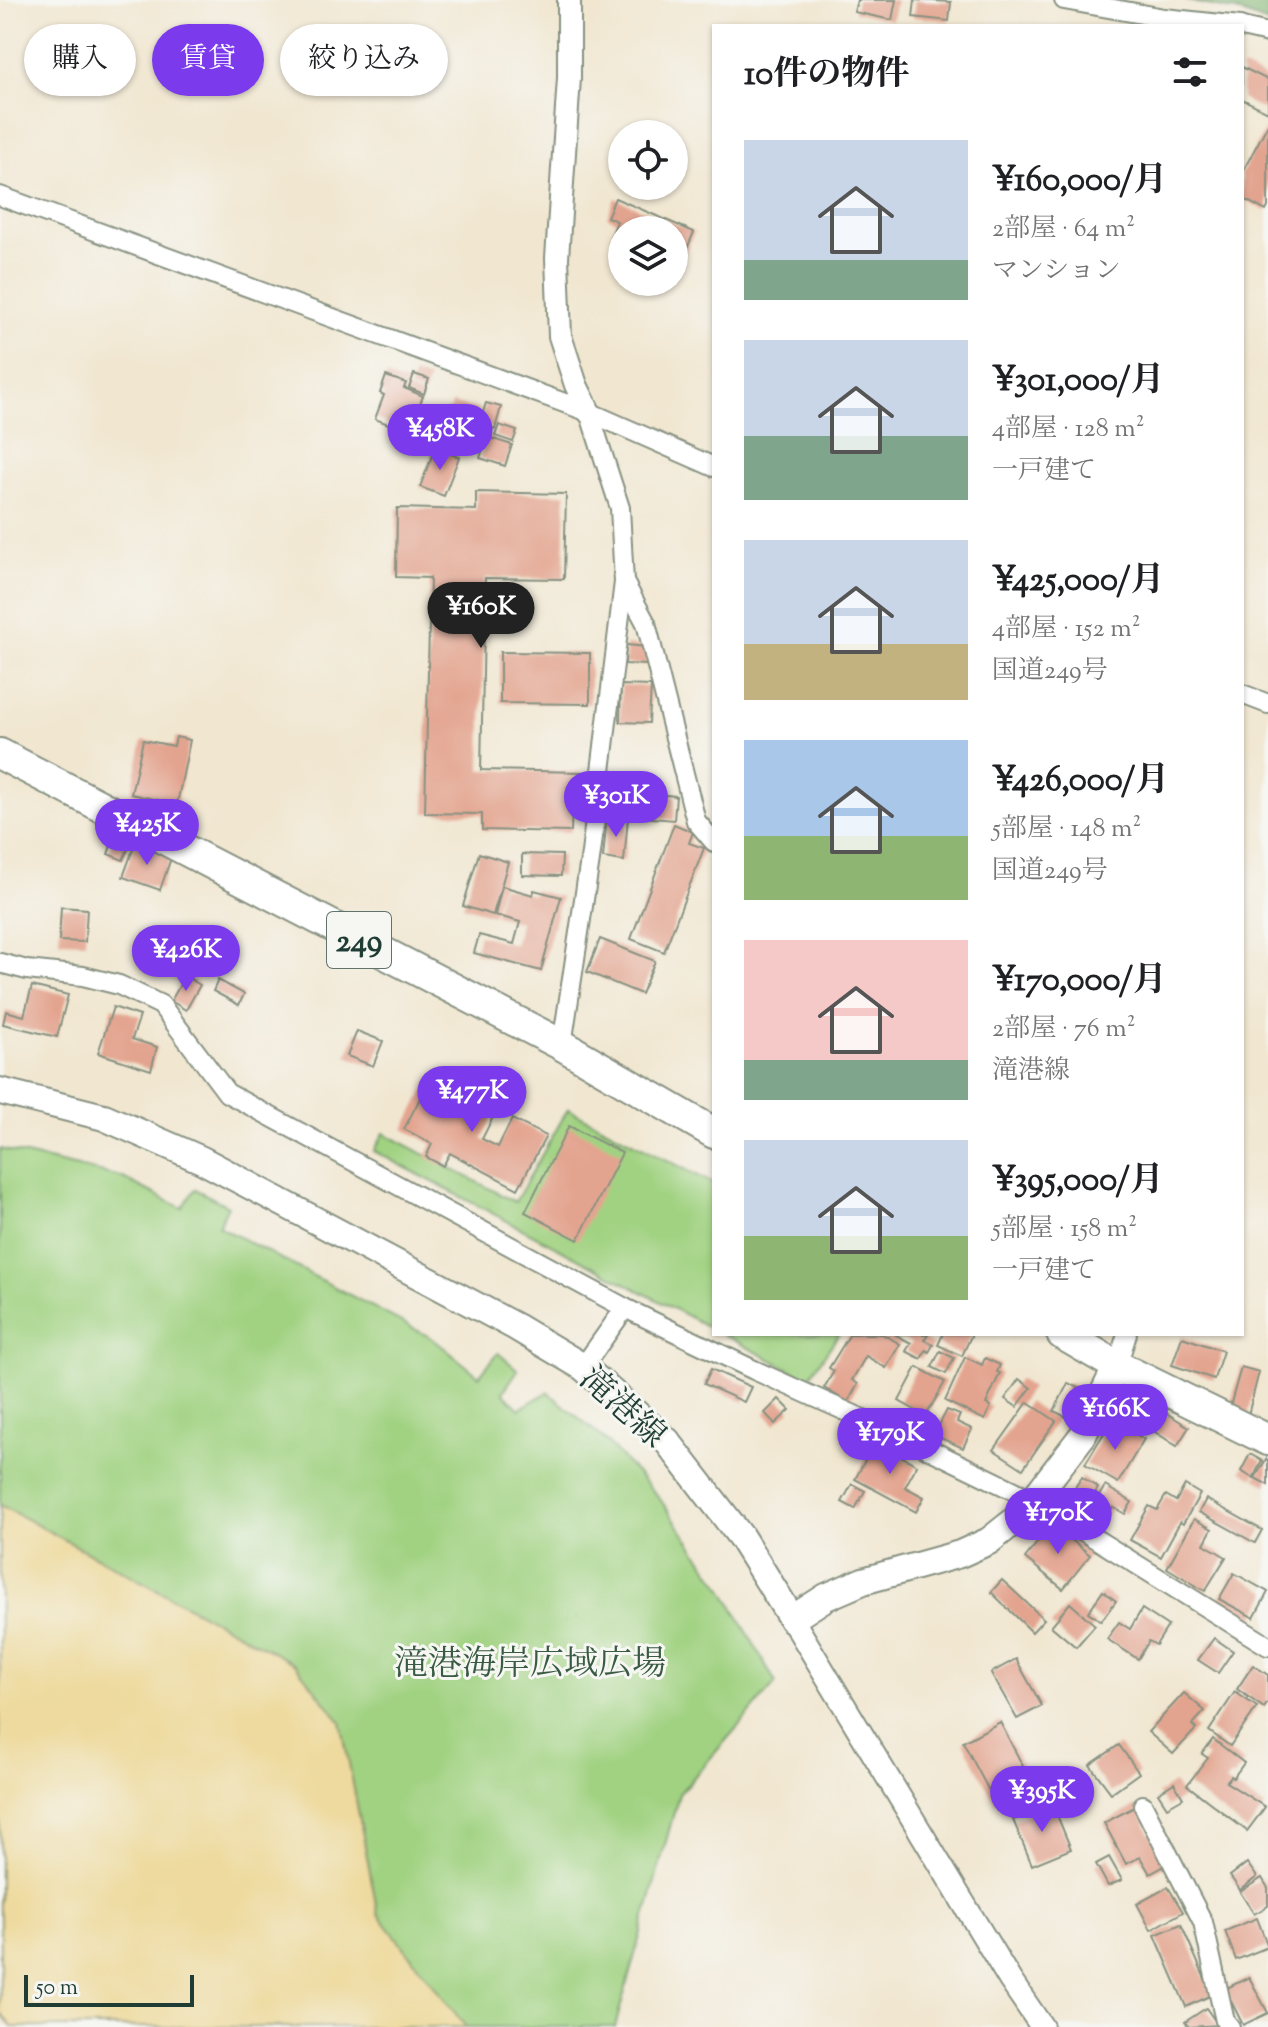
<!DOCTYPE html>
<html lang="ja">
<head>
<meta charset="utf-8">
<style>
	body { margin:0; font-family:"Sorts Mill Goudy","Noto Serif JP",serif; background:#f2f2f2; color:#202124; height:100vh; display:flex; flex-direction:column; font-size:30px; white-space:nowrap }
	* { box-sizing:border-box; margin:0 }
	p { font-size:26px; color:#757577 }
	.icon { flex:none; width:44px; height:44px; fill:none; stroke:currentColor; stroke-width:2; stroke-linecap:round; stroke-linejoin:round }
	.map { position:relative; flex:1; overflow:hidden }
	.side { position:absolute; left:712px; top:24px; width:532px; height:1312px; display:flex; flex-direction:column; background:#fff; border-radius:0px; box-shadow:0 2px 6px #0004 }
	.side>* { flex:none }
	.top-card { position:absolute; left:24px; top:24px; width:568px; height:72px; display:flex; gap:16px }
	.controls { position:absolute; left:608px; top:120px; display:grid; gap:16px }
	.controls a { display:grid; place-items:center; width:80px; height:80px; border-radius:50%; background:#fff; box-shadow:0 2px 6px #0004; font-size:40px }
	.scale { position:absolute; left:24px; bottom:20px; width:170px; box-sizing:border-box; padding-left:8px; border:4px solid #1f3d34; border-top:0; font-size:22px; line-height:28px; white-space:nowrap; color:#1f3d34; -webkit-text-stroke:6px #f6f6f2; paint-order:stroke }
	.price { position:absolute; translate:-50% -68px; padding:0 18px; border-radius:28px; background:#7c3aed; color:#fff; font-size:26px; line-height:52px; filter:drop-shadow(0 2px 4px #0008) }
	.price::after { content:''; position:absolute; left:50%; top:48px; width:24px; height:18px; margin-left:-12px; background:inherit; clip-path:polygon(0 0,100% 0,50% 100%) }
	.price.on { background:#222; color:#fff }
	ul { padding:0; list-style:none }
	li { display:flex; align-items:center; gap:24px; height:200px; padding:0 32px }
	li span { display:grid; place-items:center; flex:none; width:224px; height:160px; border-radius:0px; color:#555 }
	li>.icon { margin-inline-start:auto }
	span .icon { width:96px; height:96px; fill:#fffc; stroke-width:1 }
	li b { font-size:34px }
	h2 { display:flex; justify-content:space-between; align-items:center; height:96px; padding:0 32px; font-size:34px }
	.chip { padding:0 28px; border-radius:36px; background:#fff; box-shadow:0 2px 6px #0004; font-size:28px; line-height:72px }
	.chip.on { background:#7c3aed; color:#fff }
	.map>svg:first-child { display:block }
	.green { fill:#a0d281; stroke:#60885a; stroke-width:2 }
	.forest { fill:#80b46f; stroke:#507852; stroke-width:2 }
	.sand { fill:#eeda9e; stroke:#868c69; stroke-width:2 }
	.building { fill:#e3a48f }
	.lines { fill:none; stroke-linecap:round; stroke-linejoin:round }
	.minor-casing { stroke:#889282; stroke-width:22 }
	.tertiary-casing { stroke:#889282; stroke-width:26 }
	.secondary-casing { stroke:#889282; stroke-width:30 }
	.trunk-casing { stroke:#889282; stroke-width:34 }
	.minor { stroke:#fff; stroke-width:18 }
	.tertiary { stroke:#fff; stroke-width:22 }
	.secondary { stroke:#fff; stroke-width:26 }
	.trunk { stroke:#fff; stroke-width:30 }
	.labels { text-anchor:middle; stroke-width:6; stroke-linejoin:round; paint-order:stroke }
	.shield { fill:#f6f6f2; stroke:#60746d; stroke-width:2 }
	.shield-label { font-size:32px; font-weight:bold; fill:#1f3d34 }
	.street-label { font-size:34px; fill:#1f3d34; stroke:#f6f6f2 }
	.park-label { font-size:34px; fill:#395b43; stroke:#f6f6f2 }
</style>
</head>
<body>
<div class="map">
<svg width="1268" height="2027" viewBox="0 0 1268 2027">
	<rect width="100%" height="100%" fill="#f6f6f2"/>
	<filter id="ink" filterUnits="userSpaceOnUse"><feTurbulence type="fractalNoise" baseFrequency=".0125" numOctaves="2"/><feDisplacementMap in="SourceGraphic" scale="16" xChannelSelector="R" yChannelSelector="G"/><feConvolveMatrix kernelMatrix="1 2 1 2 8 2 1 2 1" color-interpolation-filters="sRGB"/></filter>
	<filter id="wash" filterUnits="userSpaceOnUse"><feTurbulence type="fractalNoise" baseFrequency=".006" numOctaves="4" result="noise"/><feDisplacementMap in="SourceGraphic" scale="32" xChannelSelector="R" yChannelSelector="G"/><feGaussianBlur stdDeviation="1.8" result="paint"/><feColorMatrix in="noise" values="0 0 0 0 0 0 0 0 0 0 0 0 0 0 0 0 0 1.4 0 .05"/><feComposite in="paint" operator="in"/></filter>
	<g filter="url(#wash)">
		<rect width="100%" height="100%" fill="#f1e7d1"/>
		<!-- green -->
		<g class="green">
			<path d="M568,1109L714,1184V1330L374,1151L384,1133L515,1202Z"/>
			<path d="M0,1149L121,1177L182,1208L195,1189L228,1206L218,1226L432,1338L479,1376L498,1353L518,1370L503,1392L519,1409L548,1392L603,1438L657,1495L723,1589L776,1683L679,1794L615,2027H466L378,1914L341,1722L295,1664L0,1505Z"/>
			<path d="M722,1334H839L808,1379Z"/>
		</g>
		<!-- forest -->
		<path class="forest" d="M1184,0H1268V23L1236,11Z"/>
		<!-- sand -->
		<path class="sand" d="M0,1505L295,1664L341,1722L378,1914L466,2027H12L0,2013Z"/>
		<g id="blocks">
			<!-- building -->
			<g class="building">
				<path d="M857,0H896L892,20L854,12Z"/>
				<path d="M915,0L951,2L949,21L913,17Z"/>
				<path d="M1242,67L1268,80V112L1242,99Z"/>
				<path d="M1268,124V207L1266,211L1242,198V173Z"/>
				<path d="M615,198L694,232L674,280V230H622V261L611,256L619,239L611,236L617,221L607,217Z"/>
				<path d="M414,374L429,379L424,394L409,388Z"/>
				<path d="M386,376L406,383L404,388L423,396L409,432L375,419L384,395L380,393Z"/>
				<path d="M452,403L479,410L471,441L444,434Z"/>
				<path d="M486,403L501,407L495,429L479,424Z"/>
				<path d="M499,425L517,431L513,442L495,436Z"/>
				<path d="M487,437L512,445L505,466L480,458Z"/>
				<path d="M435,448L459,457L444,496L420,487Z"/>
				<path d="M476,492L566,494L564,579L485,578L481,770L582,772L581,801H572L571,832L482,830V814L425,813L430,578L396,577L397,508L476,510Z"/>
				<path d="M626,645L648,647L647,665L625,664Z"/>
				<path d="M500,652L590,653V704L500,703Z"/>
				<path d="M621,685L651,686L649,723L620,722Z"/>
				<path d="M176,737L190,740L177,804L131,794L143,740L174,746Z"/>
				<path d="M611,790L676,796L674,820L608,814Z"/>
				<path d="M607,817L628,818L624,861L603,858Z"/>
				<path d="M674,824L693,832L689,843L704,848L664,952L631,939Z"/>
				<path d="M114,838L130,844L123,860L108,854Z"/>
				<path d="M135,844L171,858L160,890L123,877Z"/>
				<path d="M479,853L508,862L493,915L463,906Z"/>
				<path d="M522,854L562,855L561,876L522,875Z"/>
				<path d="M502,886L533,895L534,890L561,897L541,971L474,953L479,935L514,944L520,922L495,915Z"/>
				<path d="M61,907L87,909L85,942L59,941Z"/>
				<path d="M600,939L655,961L641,994L587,972Z"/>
				<path d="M185,976L200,985L186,1010L171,1001Z"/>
				<path d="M218,980L244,994L239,1005L213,991Z"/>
				<path d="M32,986L68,995L57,1037L3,1024L6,1011L24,1016Z"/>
				<path d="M113,1007L140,1016L132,1039L157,1047L151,1070L98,1053Z"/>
				<path d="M357,1031L383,1041L373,1066L347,1056Z"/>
				<path d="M431,1077L496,1111L482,1139L498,1147L512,1119L546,1136L518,1189L450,1153L443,1166L426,1157L432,1144L404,1129Z"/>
				<path d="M569,1126L622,1153L578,1240L525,1212Z"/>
				<path d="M850,1334H882L900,1344L886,1368L866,1356L852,1380L858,1384L848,1402L824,1388L834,1371L829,1368Z"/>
				<path d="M894,1334H928L924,1340L933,1345L929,1352L926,1350L921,1359L906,1351L911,1343Z"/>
				<path d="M943,1334H972L962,1356L938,1345Z"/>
				<path d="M1182,1337L1223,1351L1214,1379L1172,1365Z"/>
				<path d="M940,1351L954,1358L946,1374L932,1367Z"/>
				<path d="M965,1357L982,1365L985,1358L1000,1365L997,1372L1000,1373L986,1404L991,1406L985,1420L945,1401Z"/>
				<path d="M917,1367L945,1382L926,1416L899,1401Z"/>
				<path d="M1241,1367L1259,1372L1248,1415L1229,1410Z"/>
				<path d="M711,1369L751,1387L744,1402L704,1384Z"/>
				<path d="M1019,1379L1031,1388L1017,1407L1005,1399Z"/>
				<path d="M1068,1383L1092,1395L1078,1423L1054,1411Z"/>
				<path d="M779,1399L790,1410L775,1424L765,1413Z"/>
				<path d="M1147,1401L1189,1427L1177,1446L1136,1420Z"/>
				<path d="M1028,1402L1056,1421L1023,1469L994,1450Z"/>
				<path d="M947,1410L960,1415L957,1422L972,1429L963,1448L934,1435Z"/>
				<path d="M1112,1420L1144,1439L1118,1483L1085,1464Z"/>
				<path d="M875,1442L917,1465L905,1487L924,1497L916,1512L855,1479Z"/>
				<path d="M1250,1454L1262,1461L1253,1478L1241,1471Z"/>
				<path d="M1266,1459L1268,1460V1485L1255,1478Z"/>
				<path d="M1082,1477L1098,1488L1095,1493L1099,1496L1105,1486L1132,1502L1125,1514L1113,1507L1100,1525L1081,1512L1079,1516L1063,1505Z"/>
				<path d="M852,1484L865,1491L855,1509L842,1502Z"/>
				<path d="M1185,1485L1200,1494L1183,1524L1180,1522L1161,1557L1130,1540L1149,1506L1157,1510L1166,1495L1176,1501Z"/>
				<path d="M1206,1499L1262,1530L1255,1543L1199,1512Z"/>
				<path d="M1194,1519L1212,1529L1204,1544L1226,1557L1205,1591L1167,1568Z"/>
				<path d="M1052,1524L1090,1555L1063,1589L1025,1558Z"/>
				<path d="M1234,1573L1268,1592L1254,1618L1219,1599Z"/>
				<path d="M1002,1580L1044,1619L1032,1632L991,1592Z"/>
				<path d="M1103,1591L1116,1601L1101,1621L1088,1612Z"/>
				<path d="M1070,1603L1095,1625L1076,1647L1051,1626Z"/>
				<path d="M1142,1609L1168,1626L1156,1645L1149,1641L1138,1659L1107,1639L1119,1622L1130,1629Z"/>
				<path d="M1214,1638L1233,1651L1218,1673L1198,1660Z"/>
				<path d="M1016,1659L1042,1706L1017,1719L991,1673Z"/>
				<path d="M1253,1665L1268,1675V1702L1264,1708L1237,1689Z"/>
				<path d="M1235,1692L1257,1707L1230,1746L1209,1731Z"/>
				<path d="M1184,1693L1205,1711L1192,1725L1196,1729L1173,1754L1148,1732Z"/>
				<path d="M1000,1722L1026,1772L1031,1770L1037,1781L995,1802L963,1742Z"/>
				<path d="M1213,1739L1244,1763L1233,1778L1231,1776L1226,1782L1265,1807L1247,1831L1187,1785L1208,1758L1202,1754Z"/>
				<path d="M1119,1745L1139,1773L1111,1793L1090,1765Z"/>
				<path d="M1174,1783L1183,1798L1167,1807L1158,1793Z"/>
				<path d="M1052,1803L1071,1849L1032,1865L1013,1820Z"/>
				<path d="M1136,1806L1166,1865L1150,1874L1140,1857L1126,1864L1104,1823Z"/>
				<path d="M1109,1857L1122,1880L1108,1886L1096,1864Z"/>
				<path d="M1247,1863L1257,1877L1240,1890L1230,1876Z"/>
				<path d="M1262,1878L1268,1888V1906L1254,1914L1240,1892Z"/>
				<path d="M1168,1887L1183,1912L1151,1930L1137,1904Z"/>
				<path d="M1257,1918L1268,1947L1236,1960L1225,1931Z"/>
				<path d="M1181,1924L1212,1995L1186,2007L1155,1935Z"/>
				<path d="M1249,1977L1268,2013L1243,2025L1225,1989Z"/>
				<path d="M1206,2008L1218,2025L1189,2027L1185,2022Z"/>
			</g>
		</g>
	</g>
	<g filter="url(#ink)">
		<use href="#blocks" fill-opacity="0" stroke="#889282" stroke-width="2"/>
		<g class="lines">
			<!-- minor casing -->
			<g class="minor-casing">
				<g id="minor">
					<path d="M1064,0L1164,18L1240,26"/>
					<path d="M1242,27L1268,33"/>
					<path d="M0,196L589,412L714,467"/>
					<path d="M624,582L646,623L696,821L714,842"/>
					<path d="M1242,694L1268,704"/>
					<path d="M0,963L27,970L83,976L119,985L161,1005L227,1093L625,1308L754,1370L910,1440L1033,1500L1268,1646"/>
					<path d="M562,1045L591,853L624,582L620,508L589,412"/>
					<path d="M1117,1366L1127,1334"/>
					<path d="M583,1367L625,1308"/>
					<path d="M1143,1805L1203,1922L1225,2021L1230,2027"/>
				</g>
			</g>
			<!-- tertiary casing -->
			<g class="tertiary-casing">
				<g id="tertiary">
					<path d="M569,0V78L557,258L560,336L576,385L589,412"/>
					<path d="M792,1619L1010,1980L1042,2027"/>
				</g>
			</g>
			<!-- secondary casing -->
			<g class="secondary-casing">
				<path id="secondary" d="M0,1091L104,1117L202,1160L516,1327L583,1367L667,1441L741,1537L792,1619L826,1597L863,1581L960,1554L989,1541L1013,1522L1033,1500L1083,1435L1117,1366"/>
			</g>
			<!-- trunk casing -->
			<g class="trunk-casing">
				<g id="trunk">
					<path d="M0,754L562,1045L714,1133"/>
					<path d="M1062,1334L1117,1366L1268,1440"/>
				</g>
			</g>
			<!-- minor -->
			<use href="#minor" class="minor"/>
			<!-- tertiary -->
			<use href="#tertiary" class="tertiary"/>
			<!-- secondary -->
			<use href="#secondary" class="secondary"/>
			<!-- trunk -->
			<use href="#trunk" class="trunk"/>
		</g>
	</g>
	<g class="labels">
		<!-- shield labels -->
		<rect class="shield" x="327" y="912" width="64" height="56" rx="6"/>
		<g class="shield-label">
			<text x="359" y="951">249</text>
		</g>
		<!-- street labels -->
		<g class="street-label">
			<text transform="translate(624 1406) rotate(42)" y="12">滝港線</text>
		</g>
		<!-- park labels -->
		<g class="park-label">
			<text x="530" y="1674">滝港海岸広域広場</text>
		</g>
	</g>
</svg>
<div class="controls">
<a><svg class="icon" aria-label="locate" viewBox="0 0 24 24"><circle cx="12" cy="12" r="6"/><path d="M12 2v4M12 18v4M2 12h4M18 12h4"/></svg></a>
<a><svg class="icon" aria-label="layers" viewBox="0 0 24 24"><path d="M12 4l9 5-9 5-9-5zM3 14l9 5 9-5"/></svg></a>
</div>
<div class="scale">50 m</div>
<b class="price" style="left:440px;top:472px">¥458K</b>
<b class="price on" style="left:481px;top:650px">¥160K</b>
<b class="price" style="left:616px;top:839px">¥301K</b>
<b class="price" style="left:147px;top:867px">¥425K</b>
<b class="price" style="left:186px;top:993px">¥426K</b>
<b class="price" style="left:472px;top:1134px">¥477K</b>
<b class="price" style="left:1115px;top:1452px">¥166K</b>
<b class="price" style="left:890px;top:1476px">¥179K</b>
<b class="price" style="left:1058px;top:1556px">¥170K</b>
<b class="price" style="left:1042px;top:1834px">¥395K</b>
<div class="top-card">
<a class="chip">購入</a>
<a class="chip on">賃貸</a>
<a class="chip">絞り込み</a>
</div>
<section class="side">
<h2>10件の物件<svg class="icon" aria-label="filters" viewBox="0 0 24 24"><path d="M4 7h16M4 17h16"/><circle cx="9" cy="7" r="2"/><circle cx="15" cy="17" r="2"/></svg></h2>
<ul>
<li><span style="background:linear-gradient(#c9d6e8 75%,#7fa58c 0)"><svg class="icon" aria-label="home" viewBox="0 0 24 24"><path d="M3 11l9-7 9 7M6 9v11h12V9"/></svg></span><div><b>¥160,000/月</b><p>2部屋 · 64 m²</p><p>マンション</p></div></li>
<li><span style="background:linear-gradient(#c9d6e8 60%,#7fa58c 0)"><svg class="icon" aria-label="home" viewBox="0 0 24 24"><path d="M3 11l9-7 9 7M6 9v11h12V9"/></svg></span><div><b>¥301,000/月</b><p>4部屋 · 128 m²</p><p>一戸建て</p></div></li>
<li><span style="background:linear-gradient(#c9d6e8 65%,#c2b280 0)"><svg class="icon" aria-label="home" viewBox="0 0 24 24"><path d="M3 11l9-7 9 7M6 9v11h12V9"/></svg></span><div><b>¥425,000/月</b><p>4部屋 · 152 m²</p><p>国道249号</p></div></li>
<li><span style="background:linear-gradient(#a9c7e8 60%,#8fb573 0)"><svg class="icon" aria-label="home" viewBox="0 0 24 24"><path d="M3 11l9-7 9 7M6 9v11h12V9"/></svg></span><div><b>¥426,000/月</b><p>5部屋 · 148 m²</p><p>国道249号</p></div></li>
<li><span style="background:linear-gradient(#f6c9c9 75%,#7fa58c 0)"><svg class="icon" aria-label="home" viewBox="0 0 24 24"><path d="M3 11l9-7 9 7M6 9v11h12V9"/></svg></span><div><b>¥170,000/月</b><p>2部屋 · 76 m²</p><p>滝港線</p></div></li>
<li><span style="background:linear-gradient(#c9d6e8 60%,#8fb573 0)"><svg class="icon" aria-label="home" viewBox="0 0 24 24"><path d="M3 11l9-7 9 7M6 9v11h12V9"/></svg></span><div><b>¥395,000/月</b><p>5部屋 · 158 m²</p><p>一戸建て</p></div></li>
</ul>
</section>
</div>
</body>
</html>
